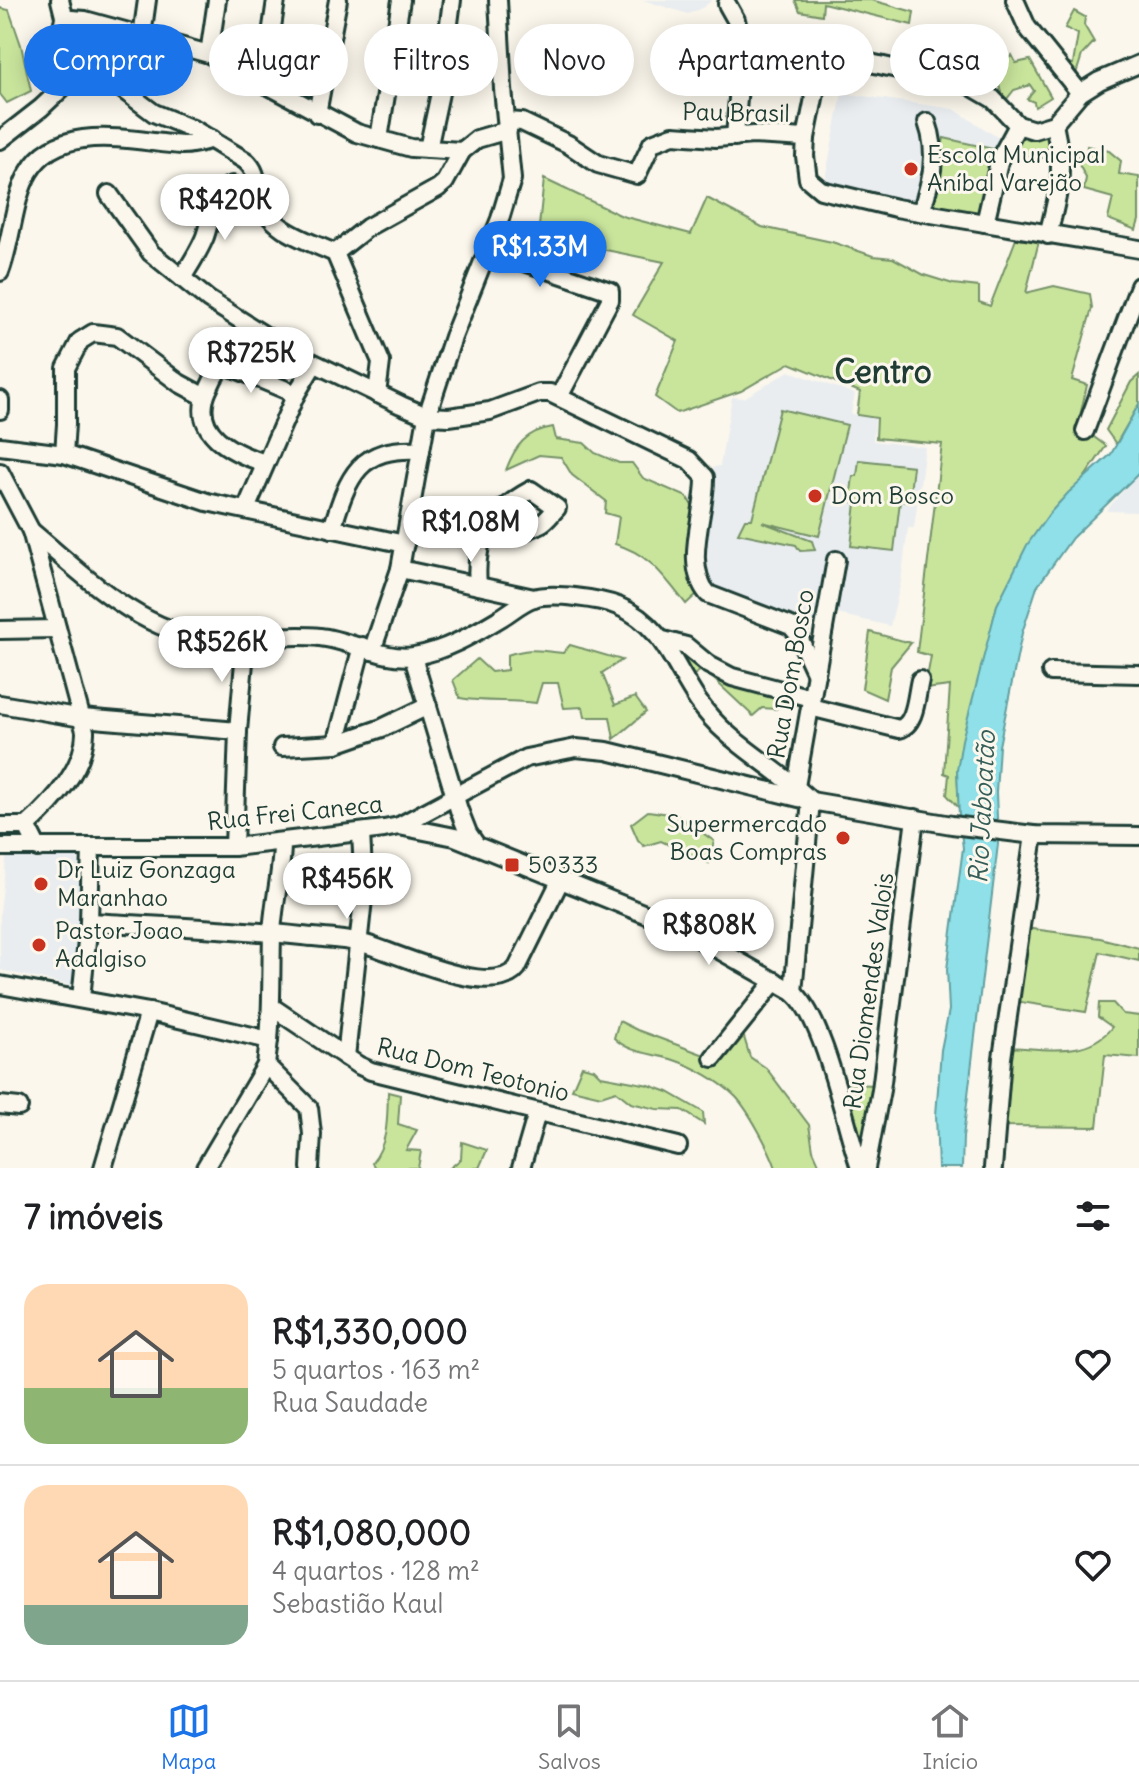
<!DOCTYPE html>
<html lang="pt">
<head>
<meta charset="utf-8">
<style>
	body { margin:0; font-family:Delius,sans-serif; background:#f2f2f2; color:#202124; height:100vh; display:flex; flex-direction:column; font-size:30px; white-space:nowrap }
	* { box-sizing:border-box; margin:0 }
	p { font-size:26px; color:#757577 }
	.icon { flex:none; width:44px; height:44px; fill:none; stroke:currentColor; stroke-width:2; stroke-linecap:round; stroke-linejoin:round }
	.map { position:relative; height:1168px; overflow:hidden }
	.details { display:flex; flex-direction:column; background:#fff; flex:1 }
	.details>* { flex:none }
	.banner { position:absolute; left:24px; top:24px; width:1092px; height:72px; display:flex; gap:16px }
	.price { position:absolute; translate:-50% -68px; padding:0 18px; border-radius:28px; background:#fff; color:#222; font-size:26px; line-height:52px; filter:drop-shadow(0 2px 4px #0008) }
	.price::after { content:''; position:absolute; left:50%; top:48px; width:24px; height:18px; margin-left:-12px; background:inherit; clip-path:polygon(0 0,100% 0,50% 100%) }
	.price.current { background:#1a73e8; color:#fff }
	ul { padding:0; list-style:none }
	li { display:flex; align-items:center; gap:24px; height:200px; padding:0 24px }
	li+li { border-top:2px solid #e0e0e0 }
	li span { display:grid; place-items:center; flex:none; width:224px; height:160px; border-radius:24px; color:#555 }
	li>.icon { margin-inline-start:auto }
	span .icon { width:96px; height:96px; fill:#fffc; stroke-width:1 }
	li b { font-size:34px }
	h2 { display:flex; justify-content:space-between; align-items:center; height:96px; padding:0 24px; font-size:34px }
	.tag { padding:0 28px; border-radius:36px; background:#fff; box-shadow:0 4px 20px #0003; font-size:28px; line-height:72px }
	.tag.current { background:#1a73e8; color:#fff }
	.tab-bar { display:flex; justify-content:space-around; align-items:center; height:112px; border-top:2px solid #e0e0e0; background:#fff; font-size:22px; color:#757577 }
	.tab-bar a { display:grid; justify-items:center; gap:4px }
	.tab-bar .current { color:#1a73e8 }
	.map>svg:first-child { display:block }
	.built { fill:#e9edf0 }
	.green { fill:#c9e59c; stroke:#749168; stroke-width:2 }
	.water { fill:#8fe0e8; stroke:#629fa0; stroke-width:2 }
	.lines { fill:none; stroke-linecap:round; stroke-linejoin:round }
	.minor-casing { stroke:#1f3d34; stroke-width:22 }
	.minor { stroke:#fbf7ec; stroke-width:16 }
	.poi-dot { fill:#c8321e; stroke:#fbf7ec; stroke-width:3 }
	.labels { text-anchor:middle; stroke-width:6; stroke-linejoin:round; paint-order:stroke }
	.street-label { font-size:24px; fill:#1f3d34; stroke:#fbf7ec }
	.poi-label { font-size:24px; fill:#1f3d34; stroke:#fbf7ec; text-anchor:start }
	.water-label { font-size:26px; font-style:italic; fill:#355e58; stroke:#fbf7ec }
	.district-label { font-size:32px; font-weight:bold; fill:#1f3d34; stroke:#fbf7ec }
</style>
</head>
<body>
<div class="map">
<svg width="1139" height="1168" viewBox="0 0 1139 1168">
	<rect width="100%" height="100%" fill="#fbf7ec"/>
	<filter id="ink" filterUnits="userSpaceOnUse"><feTurbulence type="fractalNoise" baseFrequency=".0125" numOctaves="2"/><feDisplacementMap in="SourceGraphic" scale="16" xChannelSelector="R" yChannelSelector="G"/><feConvolveMatrix kernelMatrix="1 2 1 2 8 2 1 2 1" color-interpolation-filters="sRGB"/></filter>
	<g filter="url(#ink)">
		<!-- built -->
		<g class="built">
			<path d="M643,0H712L704,7L688,14Z"/>
			<path d="M842,93L954,109L997,137L999,154L984,218L824,184Z"/>
			<path d="M789,371L855,394L851,414L875,418L873,441L925,447L914,528H908L901,582L890,626L833,613L825,625L714,589L701,566L714,467L720,466L732,397L744,398Z"/>
			<path d="M1139,472V512L1106,511Z"/>
			<path d="M7,852L78,855L81,918L72,986L0,970V912Z"/>
		</g>
		<!-- green -->
		<g class="green">
			<path d="M795,0H871L914,12L912,25L823,3L822,15L800,11Z"/>
			<path d="M0,8L9,10L21,45L31,91L7,103L0,94Z"/>
			<path d="M1074,11L1085,17L1084,25L1094,42L1082,55L1076,74L1072,78L1059,61L1073,64L1078,34L1065,28Z"/>
			<path d="M1012,55L1016,63L1030,60L1051,97L1035,107L1034,102L1027,99L1034,91L1030,85L1014,90L1006,100L1002,97L996,70Z"/>
			<path d="M1023,130L1046,131L1053,159L1004,155Z"/>
			<path d="M944,138L993,149L979,217L930,206Z"/>
			<path d="M1087,146L1109,151L1121,161L1119,174L1139,177V220L1136,230L1108,219L1113,198L1084,190L1086,178L1075,157L1086,155Z"/>
			<path d="M544,179L622,216L691,234L707,198L762,227L832,242L873,256L893,258L924,275L953,284L979,287V302L990,306L1016,239L1039,241L1026,293L1054,286L1090,294L1092,308L1072,380L1087,385L1078,425L1106,446L1082,481L1059,503L1028,545L997,605L957,770L959,808L947,795L949,775L944,773L950,686L925,689L931,656L917,652L942,444L876,438L877,418L857,415L860,392L790,363L741,391L677,413L655,397L678,341L633,315L664,262L538,236Z"/>
			<path d="M1139,375V404L1116,444L1106,430L1131,382Z"/>
			<path d="M780,409L847,425L819,536L762,522L812,541L815,550L800,551L796,545L738,533L745,519H752Z"/>
			<path d="M553,427L556,439L584,443L595,453L619,463H632L643,478L687,497L694,509L699,592L686,604C664,577 650,554 615,544L619,517L605,513L606,501L572,475L561,457L539,455L506,470C515,446 526,431 553,427Z"/>
			<path d="M859,460L913,466L909,502L900,501L894,551L851,546L856,503L850,501L853,476H857Z"/>
			<path d="M870,632L911,643L891,667L885,699L862,689Z"/>
			<path d="M570,645L622,660L602,673L615,705L635,697L646,712L614,739L610,717H585L583,707L564,708L558,683H542L536,703C511,699 486,703 460,698L453,680L477,659L491,672L507,670V655C534,647 536,651 563,653Z"/>
			<path d="M686,652L789,698L776,709L762,708L753,716L703,669L689,678L675,653Z"/>
			<path d="M648,811L677,815L714,841L709,863L661,841L644,846L638,840L631,824Z"/>
			<path d="M1025,928L1100,938L1139,948V961L1100,952L1086,1012L1014,1001Z"/>
			<path d="M1099,1003H1113L1123,1014L1139,1016V1058L1105,1055L1097,1127L999,1126L1007,1047C1043,1048 1087,1059 1112,1027L1098,1017Z"/>
			<path d="M619,1021L637,1030L718,1060L743,1034L750,1057L766,1068L809,1125L813,1150L821,1168H776C770,1150 749,1111 736,1097C720,1081 693,1066 671,1059C651,1053 629,1053 614,1038Z"/>
			<path d="M582,1066L594,1069L601,1076L649,1085L668,1092L703,1112L704,1124L682,1110L657,1109L631,1103L616,1091L601,1096L572,1089Z"/>
			<path d="M842,1084L877,1085L869,1148L860,1150Z"/>
			<path d="M388,1092L400,1095L398,1124L417,1130L406,1150L421,1151L418,1168H375L372,1163C389,1142 387,1117 388,1092Z"/>
			<path d="M462,1142L487,1150L479,1168H450L461,1159Z"/>
		</g>
		<!-- water -->
		<path class="water" d="M1139,404V473L1072,538L1037,587L1022,633L999,746L996,792L998,844L963,1137L962,1168H938L936,1115L941,1050L949,1010L947,969L963,848L959,816L957,770L962,740L997,605L1027,545L1049,514L1068,493L1111,454Z"/>
		<g class="lines">
			<!-- minor casing -->
			<g class="minor-casing">
				<g id="minor">
					<path d="M1015,0L1027,27L1080,93"/>
					<path d="M727,4L736,20L742,46L735,137"/>
					<path d="M63,22L71,19L85,20L209,54L357,133L411,148L462,151L477,139L508,130"/>
					<path d="M142,36L147,0"/>
					<path d="M209,54L217,0"/>
					<path d="M1139,64L1099,81L1080,93L1054,124L1034,130L1018,125L993,99L969,85L830,54L823,57L821,63L806,138L805,156L808,179L821,190L896,208L1139,249"/>
					<path d="M78,73L103,75L154,113L195,130L246,161C257,171 256,182 259,196C268,230 306,240 335,253"/>
					<path d="M264,83L276,0"/>
					<path d="M317,114L338,0"/>
					<path d="M507,121L522,122L568,144L598,164L637,175L652,143L673,135L716,138L753,135L806,138"/>
					<path d="M379,139L401,0"/>
					<path d="M0,140L41,108L78,73L60,0"/>
					<path d="M428,149L440,93L452,0"/>
					<path d="M109,194L151,253L209,300L289,351L401,405L427,416L449,417L490,411L539,393H550L689,460L705,477C706,514 682,563 708,594L791,626L797,633L816,674"/>
					<path d="M921,212C931,181 939,155 927,122"/>
					<path d="M985,223L1000,158L1018,125"/>
					<path d="M1048,235C1060,187 1065,173 1054,124"/>
					<path d="M486,249L610,291V300L560,395"/>
					<path d="M0,272C12,241 13,199 29,172C59,120 134,142 182,145C192,145 203,142 212,139"/>
					<path d="M182,278C190,265 198,253 204,239C212,221 210,191 232,185L259,197"/>
					<path d="M377,394L381,362L335,253L368,227L438,188L445,182L462,151"/>
					<path d="M0,400V410"/>
					<path d="M1085,431L1139,286"/>
					<path d="M0,446L64,454L207,502L405,544"/>
					<path d="M64,454L66,424V368L80,341L93,333L117,336L179,383L205,397"/>
					<path d="M265,463C232,453 189,432 208,390C213,380 216,369 226,365L296,394"/>
					<path d="M0,472L31,531L85,731C86,768 52,803 27,826L38,848"/>
					<path d="M246,509L296,394L314,364"/>
					<path d="M332,529C348,476 359,446 421,450"/>
					<path d="M31,531C83,574 140,633 211,639C247,641 283,633 320,637C349,640 386,661 414,656C446,651 475,633 502,617C512,611 523,601 534,598C552,592 600,599 618,606C662,624 673,664 698,701C727,744 775,765 811,801L793,992"/>
					<path d="M400,569L534,598"/>
					<path d="M478,586C474,537 487,514 531,490L557,508C552,513 547,520 542,523C527,532 500,538 485,529"/>
					<path d="M0,630L57,629"/>
					<path d="M663,640L686,646L709,665L732,677L811,698"/>
					<path d="M372,651L400,569L427,416L453,337L500,219L512,179L503,89L498,0"/>
					<path d="M413,657L459,810L468,833L477,846"/>
					<path d="M1051,672L1139,674"/>
					<path d="M0,704L82,718L238,731"/>
					<path d="M810,707L899,729C916,724 916,696 920,680"/>
					<path d="M336,744L362,646"/>
					<path d="M282,747L336,744L382,728L428,706"/>
					<path d="M795,792L836,560"/>
					<path d="M0,826H27"/>
					<path d="M399,826L455,837L682,929L793,992C825,1018 845,1126 860,1168"/>
					<path d="M0,847H234L384,829L399,826L526,758L576,748L607,751L811,801L952,825L1034,835L1139,836"/>
					<path d="M234,847L238,731L246,639"/>
					<path d="M89,922C160,926 231,928 302,936C321,938 343,939 362,943C396,952 492,1000 517,968L561,879"/>
					<path d="M0,985L149,1012L269,1040L266,1065L309,1108L312,1134L310,1168"/>
					<path d="M81,998L89,922L91,847"/>
					<path d="M272,1007L358,1065L371,1071L678,1146"/>
					<path d="M269,1040C272,1005 271,970 272,935C273,904 282,874 282,843"/>
					<path d="M346,1057L364,890L361,833"/>
					<path d="M713,1058L775,981"/>
					<path d="M0,1105L19,1107"/>
					<path d="M103,1168L149,1012"/>
					<path d="M205,1168L266,1065"/>
					<path d="M521,1168L537,1113"/>
					<path d="M866,1168L881,1090L915,818"/>
					<path d="M993,1168L1002,1058L1034,835"/>
				</g>
			</g>
			<!-- minor -->
			<use href="#minor" class="minor"/>
		</g>
	</g>
	<!-- markers -->
	<g class="poi-dot">
		<circle cx="911" cy="169" r="8"/>
		<circle cx="815" cy="496" r="8"/>
		<circle cx="843" cy="838" r="8"/>
		<rect x="504" y="857" width="16" height="16" rx="4"/>
		<circle cx="41" cy="884" r="8"/>
		<circle cx="39" cy="945" r="8"/>
	</g>
	<g class="labels">
		<!-- street labels -->
		<g class="street-label">
			<text transform="translate(736 113) rotate(1)" y="8">Pau Brasil</text>
			<text transform="translate(791 674) rotate(-80)" y="8">Rua Dom Bosco</text>
			<text transform="translate(295 813) rotate(-6)" y="8">Rua Frei Caneca</text>
			<text transform="translate(869 991) rotate(-82)" y="8">Rua Diomendes Valois</text>
			<text transform="translate(473 1070) rotate(14)" y="8">Rua Dom Teotonio</text>
		</g>
		<!-- poi labels -->
		<g class="poi-label">
			<text x="927" y="163">Escola Municipal<tspan x="927" dy="28">Aníbal Varejão</tspan></text>
			<text x="831" y="504">Dom Bosco</text>
			<text x="827" y="832" text-anchor="end">Supermercado<tspan x="827" dy="28">Boas Compras</tspan></text>
			<text x="528" y="873">50333</text>
			<text x="57" y="878">Dr Luiz Gonzaga<tspan x="57" dy="28">Maranhao</tspan></text>
			<text x="55" y="939">Pastor Joao<tspan x="55" dy="28">Adalgiso</tspan></text>
		</g>
		<!-- water labels -->
		<g class="water-label">
			<text transform="translate(982 807) rotate(-87)" y="9">Rio Jaboatão</text>
		</g>
		<!-- district labels -->
		<g class="district-label">
			<text x="883" y="383">Centro</text>
		</g>
	</g>
</svg>
<b class="price" style="left:225px;top:242px">R$420K</b>
<b class="price current" style="left:540px;top:289px">R$1.33M</b>
<b class="price" style="left:251px;top:395px">R$725K</b>
<b class="price" style="left:471px;top:564px">R$1.08M</b>
<b class="price" style="left:222px;top:684px">R$526K</b>
<b class="price" style="left:347px;top:921px">R$456K</b>
<b class="price" style="left:709px;top:967px">R$808K</b>
<div class="banner">
<a class="tag current">Comprar</a>
<a class="tag">Alugar</a>
<a class="tag">Filtros</a>
<a class="tag">Novo</a>
<a class="tag">Apartamento</a>
<a class="tag">Casa</a>
</div>
</div>
<section class="details">
<h2>7 imóveis<svg class="icon" aria-label="filters" viewBox="0 0 24 24"><path d="M4 7h16M4 17h16"/><circle cx="9" cy="7" r="2"/><circle cx="15" cy="17" r="2"/></svg></h2>
<ul>
<li><span style="background:linear-gradient(#ffd9b3 65%,#8fb573 0)"><svg class="icon" aria-label="home" viewBox="0 0 24 24"><path d="M3 11l9-7 9 7M6 9v11h12V9"/></svg></span><div><b>R$1,330,000</b><p>5 quartos · 163 m²</p><p>Rua Saudade</p></div><svg class="icon" aria-label="heart" viewBox="0 0 24 24"><path d="M12 20l-8-8c-3-5 5-10 8-4 3-6 11-1 8 4z"/></svg></li>
<li><span style="background:linear-gradient(#ffd9b3 75%,#7fa58c 0)"><svg class="icon" aria-label="home" viewBox="0 0 24 24"><path d="M3 11l9-7 9 7M6 9v11h12V9"/></svg></span><div><b>R$1,080,000</b><p>4 quartos · 128 m²</p><p>Sebastião Kaul</p></div><svg class="icon" aria-label="heart" viewBox="0 0 24 24"><path d="M12 20l-8-8c-3-5 5-10 8-4 3-6 11-1 8 4z"/></svg></li>
</ul>
</section>
<nav class="tab-bar">
<a class="current"><svg class="icon" aria-label="map" viewBox="0 0 24 24"><path d="M3 6l6-2 6 2 6-2v14l-6 2-6-2-6 2zM9 4v14M15 6v14"/></svg>Mapa</a>
<a><svg class="icon" aria-label="saved" viewBox="0 0 24 24"><path d="M7 4h10v16l-5-4-5 4z"/></svg>Salvos</a>
<a><svg class="icon" aria-label="home" viewBox="0 0 24 24"><path d="M3 11l9-7 9 7M6 9v11h12V9"/></svg>Início</a>
</nav>
</body>
</html>
